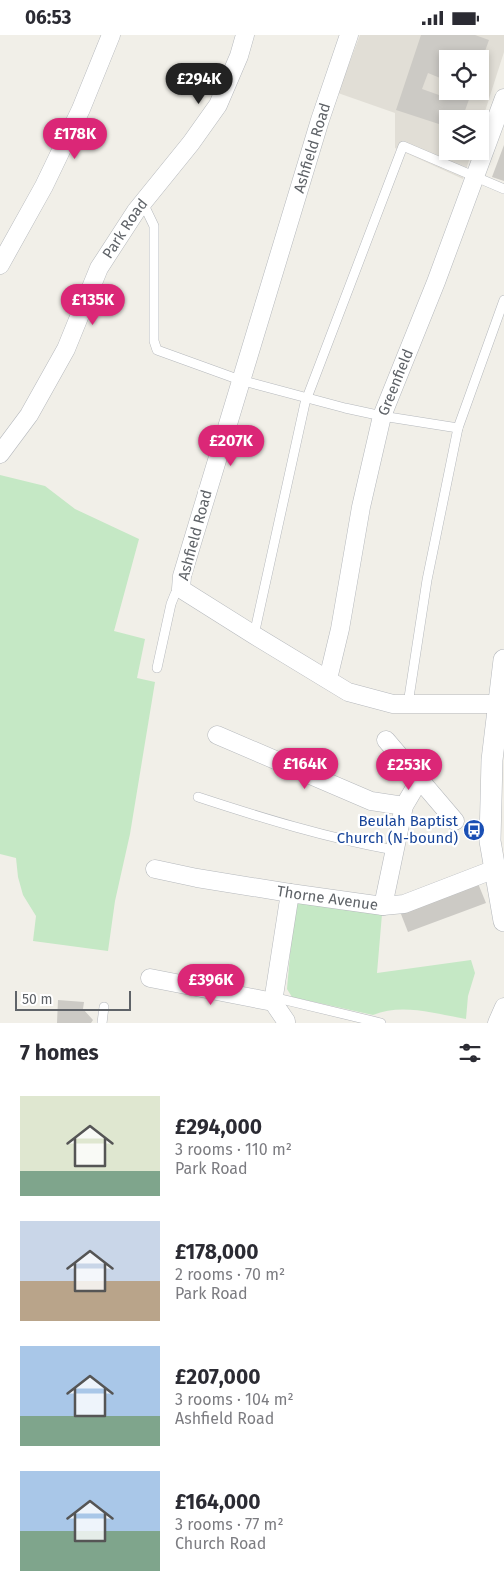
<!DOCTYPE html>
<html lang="en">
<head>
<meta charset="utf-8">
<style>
	body { margin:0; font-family:"Fira Sans",sans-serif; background:#f2f2f3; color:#2b2b33; height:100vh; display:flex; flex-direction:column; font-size:19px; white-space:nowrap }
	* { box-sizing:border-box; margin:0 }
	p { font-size:16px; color:#7c7c81 }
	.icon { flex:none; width:28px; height:28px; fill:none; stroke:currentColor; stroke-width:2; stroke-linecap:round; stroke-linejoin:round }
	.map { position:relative; height:988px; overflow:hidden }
	.details { display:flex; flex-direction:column; background:#fff; flex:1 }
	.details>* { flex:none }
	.buttons { position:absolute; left:439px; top:15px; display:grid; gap:10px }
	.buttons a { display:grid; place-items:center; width:50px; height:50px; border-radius:0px; background:#fff; box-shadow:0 2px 8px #0003; font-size:25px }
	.scale { position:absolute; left:15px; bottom:12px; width:116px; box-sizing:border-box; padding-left:5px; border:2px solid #5f6368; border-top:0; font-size:14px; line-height:18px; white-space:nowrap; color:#5f6368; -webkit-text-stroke:4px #fff; paint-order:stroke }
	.price { position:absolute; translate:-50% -42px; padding:0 11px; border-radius:18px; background:#db2777; color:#fff; font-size:16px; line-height:32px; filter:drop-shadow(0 1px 2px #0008) }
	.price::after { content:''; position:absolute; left:50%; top:30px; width:15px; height:11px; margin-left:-8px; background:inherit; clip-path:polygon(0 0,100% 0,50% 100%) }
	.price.selected { background:#222; color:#fff }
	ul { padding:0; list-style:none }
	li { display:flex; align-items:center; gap:15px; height:125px; padding:0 20px }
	li span { display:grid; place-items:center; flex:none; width:140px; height:100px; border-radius:0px; color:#555 }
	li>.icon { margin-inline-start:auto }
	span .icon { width:60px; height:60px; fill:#fffc; stroke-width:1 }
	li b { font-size:21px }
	h2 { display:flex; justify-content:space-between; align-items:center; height:60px; padding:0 20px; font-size:21px }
	.status { display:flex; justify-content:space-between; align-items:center; height:35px; padding:0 25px; background:#fff; direction:ltr }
	.status svg { height:14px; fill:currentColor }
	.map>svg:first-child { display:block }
	.education { fill:#e1ded6; fill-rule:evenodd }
	.green { fill:#c5e8c5 }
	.building { fill:#cccac5; fill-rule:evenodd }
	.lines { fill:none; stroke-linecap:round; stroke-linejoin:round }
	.service-casing { stroke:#b5b8bc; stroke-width:10 }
	.minor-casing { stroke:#b5b8bc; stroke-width:19 }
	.tertiary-casing { stroke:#b5b8bc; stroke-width:22 }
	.service { stroke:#fff; stroke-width:9 }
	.minor { stroke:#fff; stroke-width:18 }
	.tertiary { stroke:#fff; stroke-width:21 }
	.labels { text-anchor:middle; stroke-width:4.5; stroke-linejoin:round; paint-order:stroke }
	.street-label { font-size:15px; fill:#5f6368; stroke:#fff }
	.transit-label { font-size:15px; fill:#164399; stroke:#fff; text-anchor:end }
</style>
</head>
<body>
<div class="status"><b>06:53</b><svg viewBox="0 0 49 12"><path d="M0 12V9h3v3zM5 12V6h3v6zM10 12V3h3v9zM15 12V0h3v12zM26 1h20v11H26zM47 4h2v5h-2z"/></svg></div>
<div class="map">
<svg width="504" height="988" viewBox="0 0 504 988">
	<rect width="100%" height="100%" fill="#f1efe8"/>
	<!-- education -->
	<path class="education" d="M360,0H504V17L480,92V84H448V116H472L463,144L395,113V78L338,58ZM448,24H480V56H448Z"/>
	<!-- green -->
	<g class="green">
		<path d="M0,440L45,451L75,474L139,504L114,596L145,604L137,643L155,647L130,799L115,866L108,916L33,906L36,881L23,860L18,842L16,823L0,819Z"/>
		<path d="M296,866L382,879L377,938L471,925L475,938L468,961L466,984C436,979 402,968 373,980L292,962L287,954L294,873Z"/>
	</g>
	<!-- building -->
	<g class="building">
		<path d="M421,0H475L489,5L480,30V24H448V56H472L462,84H448V92L396,75ZM428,38L445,45L439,60L422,54Z"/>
		<path d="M504,110V146L492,142Z"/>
		<path d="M477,846L486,868L408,897L399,874Z"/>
		<path d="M58,965L84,967L83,974L93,985L91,988H57Z"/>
	</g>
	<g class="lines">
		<!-- service casing -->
		<g class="service-casing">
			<g id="service">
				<path d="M143,168L154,191V306L157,315L240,345L345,373L382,381L458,393"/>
				<path d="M254,600L305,368L403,111L504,154"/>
				<path d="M157,633L171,569L175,559L181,554"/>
				<path d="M408,669L427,545L458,393L504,265"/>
				<path d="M198,762C262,783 327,803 394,815"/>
				<path d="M273,962L381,988"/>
				<path d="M102,988L104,972"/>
			</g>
		</g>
		<!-- minor casing -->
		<g class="minor-casing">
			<g id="minor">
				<path d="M349,0L320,85L182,541L181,554L254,600L348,657L393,669H499"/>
				<path d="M0,230L44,151L81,74L111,0"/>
				<path id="s1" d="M0,419L29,380L66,314L99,233L136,176L191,108L218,70L239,21L245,0"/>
				<path id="s2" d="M328,644L340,594L361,472L382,381L436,247L504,63"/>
				<path d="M217,700L371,766L404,771"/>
				<path d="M386,705L455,786"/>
				<path id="s3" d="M155,834L197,843L290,858L383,871L404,869L495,834"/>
				<path d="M383,871L404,771L420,744"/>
				<path d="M150,943L273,967L286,986V988"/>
				<path d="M273,967L290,858"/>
				<path d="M497,988L504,972"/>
			</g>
		</g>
		<!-- tertiary casing -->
		<g class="tertiary-casing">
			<path id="tertiary" d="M504,625L492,725L490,806L504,886"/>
		</g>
		<!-- service -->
		<use href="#service" class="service"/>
		<!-- minor -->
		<use href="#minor" class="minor"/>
		<!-- tertiary -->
		<use href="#tertiary" class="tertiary"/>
	</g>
	<!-- icons -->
	<defs>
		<g id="bus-disc" transform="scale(1.125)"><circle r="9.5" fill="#1a4fb4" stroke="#fff"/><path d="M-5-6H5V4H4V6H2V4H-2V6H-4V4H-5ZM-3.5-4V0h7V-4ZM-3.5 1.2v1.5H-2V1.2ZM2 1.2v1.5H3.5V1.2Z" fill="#fff"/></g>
	</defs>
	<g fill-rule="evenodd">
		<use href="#bus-disc" x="474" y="795"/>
	</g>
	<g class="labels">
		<!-- street labels -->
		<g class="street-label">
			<text transform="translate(312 113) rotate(-73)" y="5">Ashfield Road</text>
			<text dy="5" stroke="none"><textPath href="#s1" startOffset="259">Park Road</textPath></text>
			<text dy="5" stroke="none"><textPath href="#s2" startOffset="305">Greenfield</textPath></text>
			<text transform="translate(195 500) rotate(-75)" y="5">Ashfield Road</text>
			<text dy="5" stroke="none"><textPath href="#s3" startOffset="175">Thorne Avenue</textPath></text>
		</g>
		<!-- transit labels -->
		<g class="transit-label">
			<text x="458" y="791">Beulah Baptist<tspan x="458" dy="17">Church (N-bound)</tspan></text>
		</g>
	</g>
</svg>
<div class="buttons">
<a><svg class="icon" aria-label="locate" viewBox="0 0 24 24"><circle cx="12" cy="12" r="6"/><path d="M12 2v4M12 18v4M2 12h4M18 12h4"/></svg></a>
<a><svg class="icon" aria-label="layers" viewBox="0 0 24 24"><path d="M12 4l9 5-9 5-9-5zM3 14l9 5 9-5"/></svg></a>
</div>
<div class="scale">50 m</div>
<b class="price selected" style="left:199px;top:70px">£294K</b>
<b class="price" style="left:75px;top:125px">£178K</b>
<b class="price" style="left:93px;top:291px">£135K</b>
<b class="price" style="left:231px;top:432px">£207K</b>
<b class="price" style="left:305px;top:755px">£164K</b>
<b class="price" style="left:409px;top:756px">£253K</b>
<b class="price" style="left:211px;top:971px">£396K</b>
</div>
<section class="details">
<h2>7 homes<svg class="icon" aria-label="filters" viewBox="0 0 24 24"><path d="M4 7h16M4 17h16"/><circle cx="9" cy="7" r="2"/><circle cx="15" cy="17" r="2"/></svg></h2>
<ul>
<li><span style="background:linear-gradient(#dfe7d0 75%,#7fa58c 0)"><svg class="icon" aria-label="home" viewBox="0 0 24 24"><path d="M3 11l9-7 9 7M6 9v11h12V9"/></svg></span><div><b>£294,000</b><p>3 rooms · 110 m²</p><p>Park Road</p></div></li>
<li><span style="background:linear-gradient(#c9d6e8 60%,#b9a48a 0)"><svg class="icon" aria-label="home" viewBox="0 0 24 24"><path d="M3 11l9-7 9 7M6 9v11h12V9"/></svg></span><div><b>£178,000</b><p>2 rooms · 70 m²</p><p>Park Road</p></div></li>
<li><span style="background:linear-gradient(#a9c7e8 70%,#7fa58c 0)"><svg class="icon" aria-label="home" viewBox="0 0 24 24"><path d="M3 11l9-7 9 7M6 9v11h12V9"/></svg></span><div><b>£207,000</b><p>3 rooms · 104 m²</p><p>Ashfield Road</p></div></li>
<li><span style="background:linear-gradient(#a9c7e8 60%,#7fa58c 0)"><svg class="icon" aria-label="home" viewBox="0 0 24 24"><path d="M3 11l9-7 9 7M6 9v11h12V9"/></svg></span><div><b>£164,000</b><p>3 rooms · 77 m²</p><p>Church Road</p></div></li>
</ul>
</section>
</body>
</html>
